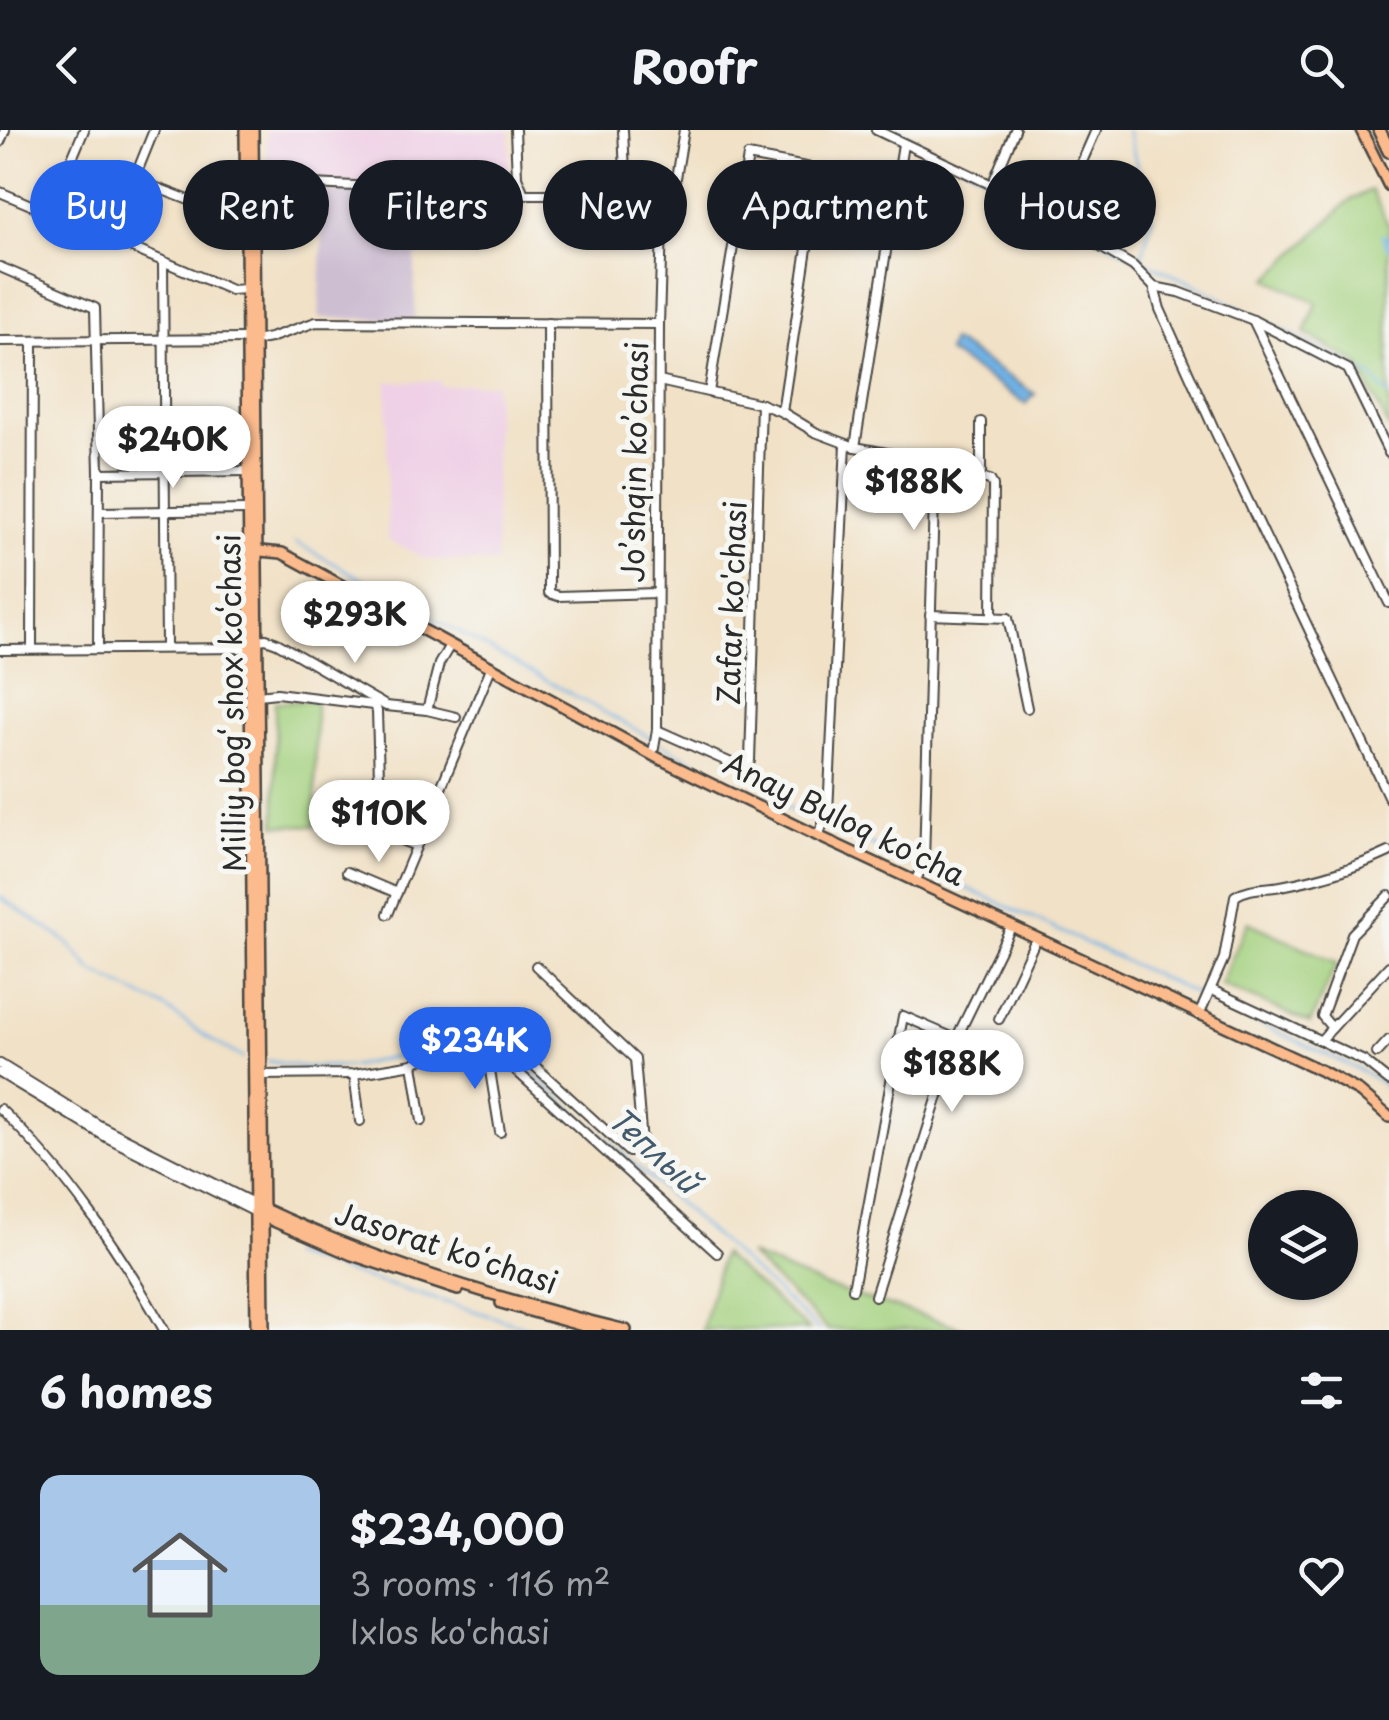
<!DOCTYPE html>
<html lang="en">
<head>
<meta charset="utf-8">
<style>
	body { margin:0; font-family:"Playpen Sans",sans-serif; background:#242831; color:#f1f3f6; height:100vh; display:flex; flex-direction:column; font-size:38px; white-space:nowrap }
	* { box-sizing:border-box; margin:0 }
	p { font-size:32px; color:#9ea1a6 }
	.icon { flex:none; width:55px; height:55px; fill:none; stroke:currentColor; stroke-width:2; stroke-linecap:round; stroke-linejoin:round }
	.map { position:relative; height:1200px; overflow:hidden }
	.side { display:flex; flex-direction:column; background:#171b24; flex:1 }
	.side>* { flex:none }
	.hud { position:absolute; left:30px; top:30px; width:1330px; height:90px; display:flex; gap:20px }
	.controls { position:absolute; left:1248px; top:1060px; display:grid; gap:20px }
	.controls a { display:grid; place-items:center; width:110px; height:110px; border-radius:50%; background:#171b24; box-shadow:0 2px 8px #0004; font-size:50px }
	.price { position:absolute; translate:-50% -85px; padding:0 22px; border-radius:35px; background:#fff; color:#222; font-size:32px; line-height:65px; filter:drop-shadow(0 2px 5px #0008) }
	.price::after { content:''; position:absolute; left:50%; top:60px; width:30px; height:22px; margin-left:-15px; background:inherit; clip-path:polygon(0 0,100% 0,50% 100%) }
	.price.current { background:#2563eb; color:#fff }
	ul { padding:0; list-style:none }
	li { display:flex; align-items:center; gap:30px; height:250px; padding:0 40px }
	li span { display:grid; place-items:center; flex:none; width:280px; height:200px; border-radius:20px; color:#555 }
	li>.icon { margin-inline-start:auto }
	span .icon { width:120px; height:120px; fill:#fffc; stroke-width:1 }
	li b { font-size:42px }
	h2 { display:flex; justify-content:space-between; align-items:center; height:120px; padding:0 40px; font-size:42px }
	.tag { padding:0 35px; border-radius:45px; background:#171b24; box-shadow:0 2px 8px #0004; font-size:35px; line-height:90px }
	.tag.current { background:#2563eb; color:#fff }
	header { display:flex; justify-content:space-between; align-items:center; height:130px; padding:0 40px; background:#171b24; font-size:45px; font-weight:700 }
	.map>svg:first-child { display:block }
	.built { fill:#efd0e6 }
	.industrial { fill:#cdbed2 }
	.green { fill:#a3d07d; stroke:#677e54; stroke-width:2.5 }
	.water { fill:#6fb1e4; stroke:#4d6e88; stroke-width:2.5 }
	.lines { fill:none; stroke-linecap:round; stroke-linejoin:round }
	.stream { stroke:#6fb1e4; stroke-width:2.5 }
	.canal { stroke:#6fb1e4; stroke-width:6 }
	.minor-casing { stroke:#494642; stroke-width:12 }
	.major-casing { stroke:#494642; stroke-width:14 }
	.highway-casing { stroke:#494642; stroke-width:16 }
	.minor { stroke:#fff; stroke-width:8 }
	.major { stroke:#fbbb8d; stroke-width:9 }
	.highway { stroke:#fbbb8d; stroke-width:11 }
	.labels { text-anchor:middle; stroke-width:10; stroke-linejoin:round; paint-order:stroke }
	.street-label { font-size:30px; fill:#2b2b2b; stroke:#f6f6f2 }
	.water-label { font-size:32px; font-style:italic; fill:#435a6c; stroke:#f6f6f2 }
</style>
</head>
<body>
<header><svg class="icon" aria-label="back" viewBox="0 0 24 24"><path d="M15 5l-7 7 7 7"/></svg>Roofr<svg class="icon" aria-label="search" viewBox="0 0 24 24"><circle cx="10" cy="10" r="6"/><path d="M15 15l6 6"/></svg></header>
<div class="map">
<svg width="1389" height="1200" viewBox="0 0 1389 1200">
	<rect width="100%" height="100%" fill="#f6f6f2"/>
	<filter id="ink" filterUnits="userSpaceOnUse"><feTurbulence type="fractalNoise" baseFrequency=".01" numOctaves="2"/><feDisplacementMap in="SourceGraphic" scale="20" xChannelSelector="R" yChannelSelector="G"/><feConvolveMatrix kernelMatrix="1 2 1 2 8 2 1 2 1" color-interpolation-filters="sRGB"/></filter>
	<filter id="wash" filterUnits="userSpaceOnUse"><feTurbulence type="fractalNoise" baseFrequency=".0048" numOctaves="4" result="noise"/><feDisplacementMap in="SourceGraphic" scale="40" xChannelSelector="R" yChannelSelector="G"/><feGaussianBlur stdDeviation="2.25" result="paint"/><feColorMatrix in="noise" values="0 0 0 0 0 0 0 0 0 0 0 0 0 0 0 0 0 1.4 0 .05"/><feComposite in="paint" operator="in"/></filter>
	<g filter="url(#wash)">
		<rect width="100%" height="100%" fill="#f1e1c6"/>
		<!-- built -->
		<g class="built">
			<path d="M267,0H510L509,59L267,50Z"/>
			<path d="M440,251L441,256L495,253L496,433L426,429L387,409V252Z"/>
		</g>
		<!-- industrial -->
		<path class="industrial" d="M324,61L415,62V190L319,188Z"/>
		<!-- green -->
		<g class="green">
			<path d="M1371,60L1389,96V299L1358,234L1305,203L1317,173L1268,149L1351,69Z"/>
			<path d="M316,571L315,696L276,695L275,572Z"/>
			<path d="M1248,792L1337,833L1310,893L1220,854Z"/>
			<path d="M722,1124L809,1200H702Z"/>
			<path d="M748,1124L824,1156L969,1200H828Z"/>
		</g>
		<!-- water -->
		<path class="water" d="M951,211L959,215L1035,264L1026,274L947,222Z"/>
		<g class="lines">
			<!-- stream -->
			<g class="stream">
				<path d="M897,0L1056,83"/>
				<path d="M1127,0L1152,89L1141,128"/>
				<path d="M1063,87L1140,130L1196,155L1371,246L1389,266"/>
				<path d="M295,412L653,609"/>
				<path d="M660,613L740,657L919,736"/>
				<path d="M926,739L1362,941L1380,952L1389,961"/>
				<path d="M0,767L66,811L92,841L164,877L211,910L243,928"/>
				<path d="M268,931L304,937L352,936L485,907L495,909L819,1200"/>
				<path d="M290,1125L537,1200"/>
			</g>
			<!-- canal -->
			<path class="canal" d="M1384,107L1389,117"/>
		</g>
	</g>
	<g filter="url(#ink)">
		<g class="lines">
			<!-- minor casing -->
			<g class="minor-casing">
				<g id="minor">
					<path d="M515,0L517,47L524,64"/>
					<path d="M623,0L626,64"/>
					<path d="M876,0L992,55L1056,91L1133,136L1154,157L1160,179L1214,299L1389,668"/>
					<path d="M0,12L5,0"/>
					<path d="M134,49L194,72"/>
					<path d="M254,54H312L524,64H663L674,60L684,0"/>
					<path d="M992,55L1015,0"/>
					<path d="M0,62L231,160L246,159"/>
					<path d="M49,83L84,0"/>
					<path d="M1056,91L1096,0"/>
					<path d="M110,109L154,0"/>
					<path d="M163,132L166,517"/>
					<path d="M0,137L95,178L99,343L98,518"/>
					<path d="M1154,157L1179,162L1253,190L1348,239L1389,323"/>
					<path d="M1253,190L1389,473"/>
					<path d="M548,193L549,463L558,466L657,463"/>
					<path d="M0,211L247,209"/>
					<path d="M255,211L270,208L316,192L659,194"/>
					<path d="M659,251L761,274L782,282L815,302L855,317L935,332L924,732L915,752"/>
					<path d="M709,262L748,26L896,54"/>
					<path d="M782,282L819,40"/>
					<path d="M855,317L903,14"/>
					<path d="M99,343L248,341"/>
					<path d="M934,348L986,349L990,350L993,355L992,487"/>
					<path d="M981,348V292"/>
					<path d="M99,382L248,380"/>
					<path d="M930,485L1008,488L1027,578"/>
					<path d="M258,510L266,509L277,513L386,576L427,580L456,587"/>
					<path d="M32,519L33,211"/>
					<path d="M0,520L249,518"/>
					<path d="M258,565L277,563L373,575L377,581L379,648L434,671"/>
					<path d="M427,580L439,534L450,515"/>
					<path d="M657,600L740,637L750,631L761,274"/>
					<path d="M651,624L654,618L657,600L659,194L663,64"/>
					<path d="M362,695L416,716"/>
					<path d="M818,706L828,682L846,314"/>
					<path d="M347,742L397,763"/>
					<path d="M388,784L491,538"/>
					<path d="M1212,860L1364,931L1389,951"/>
					<path d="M1199,885L1224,828L1235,766C1250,757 1264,759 1281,756C1318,749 1355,738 1389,722"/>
					<path d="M999,889L1036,809"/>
					<path d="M1332,898L1322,886L1352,804L1389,766"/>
					<path d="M1321,910L1389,836"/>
					<path d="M486,916L500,1002"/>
					<path d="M493,919L503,907L629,1022H636L642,1014L635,929L536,836"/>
					<path d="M1377,923L1389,910"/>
					<path d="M0,934L97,994L255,1074"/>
					<path d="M413,934L422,991"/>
					<path d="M0,943L108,1008L255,1082"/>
					<path d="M354,944L360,991"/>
					<path d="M261,945L354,944L413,934L419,930L478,917H490L717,1123"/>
					<path d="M0,979C67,1042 119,1120 164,1200"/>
					<path d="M853,1159L903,886L956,909"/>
					<path d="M875,1166L956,909L1011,797"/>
				</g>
			</g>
			<!-- major casing -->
			<g class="major-casing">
				<g id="major">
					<path d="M245,0L256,1200"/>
					<path d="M253,0L264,1200"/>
					<path d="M1361,0L1389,56"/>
					<path d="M249,420L282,423L658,628L818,706L1322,941L1360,962L1389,987"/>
					<path d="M260,1077C377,1132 500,1170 626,1200"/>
					<path d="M262,1086L352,1125L458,1160"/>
					<path d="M501,1173L597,1200"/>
				</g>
			</g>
			<!-- highway casing -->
			<g class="highway-casing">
				<path id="highway" d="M1379,0L1389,21"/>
			</g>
			<!-- minor -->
			<use href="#minor" class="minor"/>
			<!-- major -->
			<use href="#major" class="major"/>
			<!-- highway -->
			<use href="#highway" class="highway"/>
		</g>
	</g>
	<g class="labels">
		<!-- street labels -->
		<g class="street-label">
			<text transform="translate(636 332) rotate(-89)" y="10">Joʼshqin koʼchasi</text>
			<text transform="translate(733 473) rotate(-88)" y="10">Zafar ko'chasi</text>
			<text transform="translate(233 573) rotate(-91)" y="10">Milliy bog‘ shox ko‘chasi</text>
			<text transform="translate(844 690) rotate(26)" y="10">Anay Buloq ko'cha</text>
			<text transform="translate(446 1119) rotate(18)" y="10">Jasorat koʻchasi</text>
		</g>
		<!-- water labels -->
		<g class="water-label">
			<text transform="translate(654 1021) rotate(42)" y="11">Теплый</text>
		</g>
	</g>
</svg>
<div class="controls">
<a><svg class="icon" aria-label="layers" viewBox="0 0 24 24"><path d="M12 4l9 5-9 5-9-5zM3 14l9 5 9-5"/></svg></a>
</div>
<b class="price" style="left:173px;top:361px">$240K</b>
<b class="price" style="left:914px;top:403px">$188K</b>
<b class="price" style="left:355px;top:536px">$293K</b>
<b class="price" style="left:379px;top:735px">$110K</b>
<b class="price current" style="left:475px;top:962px">$234K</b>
<b class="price" style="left:952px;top:985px">$188K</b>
<div class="hud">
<a class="tag current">Buy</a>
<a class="tag">Rent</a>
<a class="tag">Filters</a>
<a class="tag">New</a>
<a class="tag">Apartment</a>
<a class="tag">House</a>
</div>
</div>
<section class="side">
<h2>6 homes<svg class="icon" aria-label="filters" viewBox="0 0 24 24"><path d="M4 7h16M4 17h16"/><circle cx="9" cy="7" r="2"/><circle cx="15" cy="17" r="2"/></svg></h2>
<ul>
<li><span style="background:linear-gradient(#a9c7e8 65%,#7fa58c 0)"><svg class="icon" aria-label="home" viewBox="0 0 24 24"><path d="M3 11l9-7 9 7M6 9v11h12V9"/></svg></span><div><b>$234,000</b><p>3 rooms · 116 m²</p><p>Ixlos ko'chasi</p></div><svg class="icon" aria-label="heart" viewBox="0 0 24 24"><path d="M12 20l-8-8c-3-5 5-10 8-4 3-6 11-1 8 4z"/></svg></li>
</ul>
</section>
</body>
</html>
